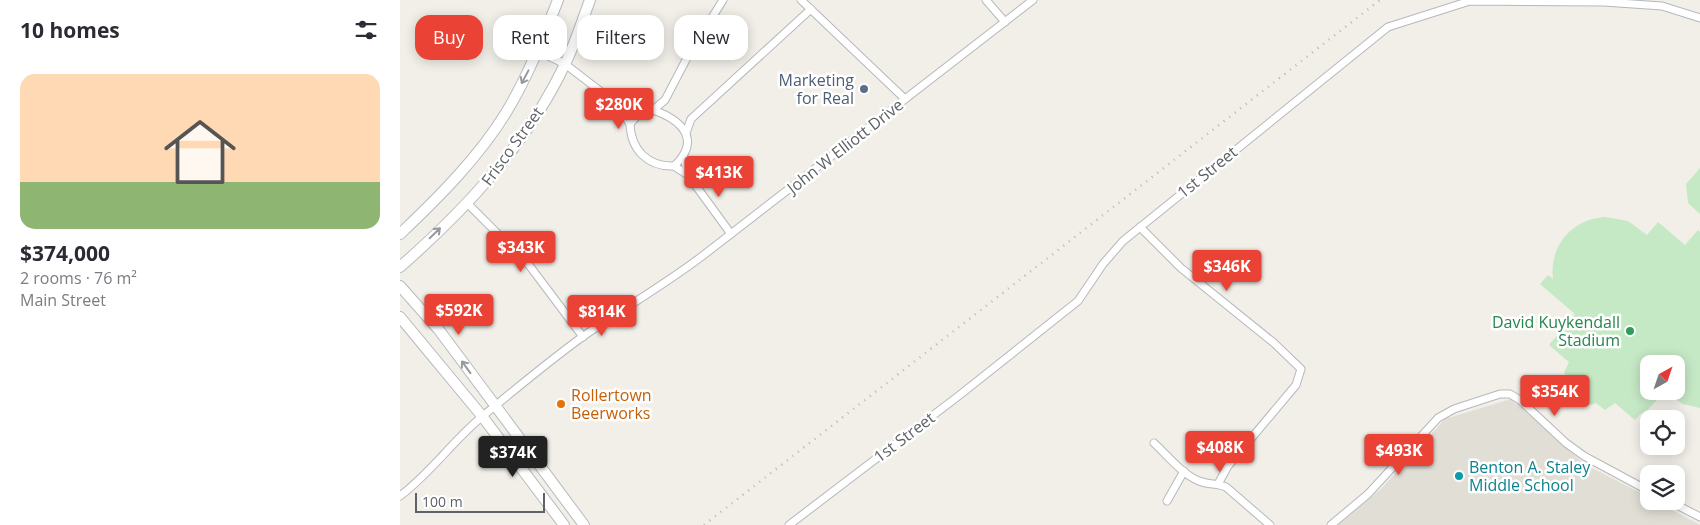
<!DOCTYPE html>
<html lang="en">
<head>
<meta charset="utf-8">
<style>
	body { margin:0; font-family:"Open Sans",sans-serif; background:#f2f2f3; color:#2b2b33; height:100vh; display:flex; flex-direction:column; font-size:19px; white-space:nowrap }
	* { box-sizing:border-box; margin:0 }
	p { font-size:16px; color:#7c7c81 }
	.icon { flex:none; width:28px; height:28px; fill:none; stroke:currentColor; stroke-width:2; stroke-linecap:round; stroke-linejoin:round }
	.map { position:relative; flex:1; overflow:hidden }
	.details { display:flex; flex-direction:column; background:#fff; width:400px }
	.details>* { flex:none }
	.hud { position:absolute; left:15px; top:15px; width:475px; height:45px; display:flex; gap:10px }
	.needle { width:32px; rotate:40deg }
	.controls { position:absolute; left:1240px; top:355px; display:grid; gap:10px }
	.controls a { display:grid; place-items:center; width:45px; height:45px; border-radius:10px; background:#fff; box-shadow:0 2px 12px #0003; font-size:25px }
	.scale { position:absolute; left:15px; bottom:12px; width:130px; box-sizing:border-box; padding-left:5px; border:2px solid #5f6368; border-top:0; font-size:14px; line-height:18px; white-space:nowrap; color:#5f6368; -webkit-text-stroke:4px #fff; paint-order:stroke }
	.price { position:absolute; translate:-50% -42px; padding:0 11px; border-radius:5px; background:#ea4335; color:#fff; font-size:16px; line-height:32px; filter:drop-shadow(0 1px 2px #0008) }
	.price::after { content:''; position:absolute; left:50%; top:30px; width:15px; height:11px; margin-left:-8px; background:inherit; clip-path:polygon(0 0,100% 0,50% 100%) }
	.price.on { background:#222; color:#fff }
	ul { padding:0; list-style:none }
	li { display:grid; align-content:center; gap:10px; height:265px; padding:0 20px }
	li+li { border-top:1px solid #e1e1e2 }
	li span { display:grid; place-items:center; height:155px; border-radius:15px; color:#555 }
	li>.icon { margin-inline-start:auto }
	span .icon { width:90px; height:90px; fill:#fffc; stroke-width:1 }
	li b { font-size:21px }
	h2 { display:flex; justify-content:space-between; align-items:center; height:60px; padding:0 20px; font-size:21px }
	.pill { padding:0 18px; border-radius:15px; background:#fff; box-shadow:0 2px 12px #0003; font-size:18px; line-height:45px }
	.pill.on { background:#ea4335; color:#fff }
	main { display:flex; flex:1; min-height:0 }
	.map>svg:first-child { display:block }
	.education { fill:#e1ded6 }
	.green { fill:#c5e8c5; fill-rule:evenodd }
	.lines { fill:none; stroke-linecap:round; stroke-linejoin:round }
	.street-casing { stroke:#b5b8bc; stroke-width:9 }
	.secondary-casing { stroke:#b6babf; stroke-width:12 }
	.street { stroke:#fff; stroke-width:7 }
	.secondary { stroke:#fff; stroke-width:10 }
	.rail { stroke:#b6b7b8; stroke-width:2.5; stroke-dasharray:1 6; stroke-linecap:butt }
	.oneway { stroke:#979a9d }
	.service-dot { fill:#5c6f8a; stroke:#fff; stroke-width:2 }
	.leisure-dot { fill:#2e9e5b; stroke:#fff; stroke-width:2 }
	.food-dot { fill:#e8710a; stroke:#fff; stroke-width:2 }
	.culture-dot { fill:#0f9aa8; stroke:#fff; stroke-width:2 }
	.labels { text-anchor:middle; stroke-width:5; stroke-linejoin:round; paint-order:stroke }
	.service-label { font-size:16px; fill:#4e5e75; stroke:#fff; text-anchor:end }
	.street-label { font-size:16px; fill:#5f6368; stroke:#fff }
	.leisure-label { font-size:16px; fill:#27864d; stroke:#fff; text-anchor:end }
	.food-label { font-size:16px; fill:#c56008; stroke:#fff; text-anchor:start }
	.culture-label { font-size:16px; fill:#0d838f; stroke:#fff; text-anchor:start }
</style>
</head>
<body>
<main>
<section class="details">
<h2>10 homes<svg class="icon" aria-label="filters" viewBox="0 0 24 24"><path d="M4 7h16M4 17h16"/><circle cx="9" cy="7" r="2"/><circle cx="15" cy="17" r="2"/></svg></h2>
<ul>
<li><span style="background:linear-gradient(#ffd9b3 70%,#8fb573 0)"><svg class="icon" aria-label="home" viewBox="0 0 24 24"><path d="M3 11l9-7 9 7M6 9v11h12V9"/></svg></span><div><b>$374,000</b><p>2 rooms · 76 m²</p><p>Main Street</p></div></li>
</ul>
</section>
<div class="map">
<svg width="1300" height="525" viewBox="0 0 1300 525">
	<rect width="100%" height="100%" fill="#f1efe8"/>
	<!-- education -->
	<path class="education" d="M1111,399L1184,464L1249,497V501H1256L1300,525H938L981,489L1045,419Z"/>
	<!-- green -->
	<g class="green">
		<path d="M1300,168V214L1288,203L1286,184Z"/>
		<path d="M1205,217L1228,221L1247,235L1258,222L1285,245L1298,230L1300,232V408L1283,404L1264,392L1243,415L1241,413L1235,420L1215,403L1205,410L1196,403L1191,405L1180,398L1170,383L1171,381L1164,373L1169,362L1149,345L1175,314L1140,284L1148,275L1153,279C1149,246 1172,219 1205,217ZM1249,364H1276V391H1249Z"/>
	</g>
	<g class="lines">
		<!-- street casing -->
		<g class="street-casing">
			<g id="street">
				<path d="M401,0L505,99"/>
				<path d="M586,0L605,22"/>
				<path d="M138,51L165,64L217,104L237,116"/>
				<path d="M218,106L230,124"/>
				<path d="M253,110C282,120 302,140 274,166C248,167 231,150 230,124L237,116Z"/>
				<path d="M253,110L265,100L288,56L323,0"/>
				<path d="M286,133L291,119L411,9"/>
				<path d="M284,157L288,175"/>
				<path d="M274,166L288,175L331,234"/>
				<path d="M67,203L129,265L183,337"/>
				<path d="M740,227L781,268L874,343L901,369L896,385L828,466L818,484"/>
				<path d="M754,443C768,456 782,474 799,481C809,485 817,483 826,487L870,525"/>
				<path d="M0,496C32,472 53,440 84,415C117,388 150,360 185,335C224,308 264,285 301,257L633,0"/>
				<path d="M767,501L784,471"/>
				<path d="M1269,501L1300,517"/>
				<path d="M389,525L561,394L678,301L703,264L723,241L988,27L1070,1L1204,2L1262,6L1300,18"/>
				<path d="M931,525L968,494L1038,418L1054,409L1100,394H1110L1120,400L1166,443L1184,456L1249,491"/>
			</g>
		</g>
		<!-- secondary casing -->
		<g class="secondary-casing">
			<g id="secondary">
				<path d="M0,234C39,197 79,157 107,111C128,76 143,38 158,0"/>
				<path d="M0,267C65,210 128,143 165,64C175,44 182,21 190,0"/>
				<path d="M0,286L39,330L184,525"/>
				<path d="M0,317L82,416L164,525"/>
			</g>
		</g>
		<!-- street -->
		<use href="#street" class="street"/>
		<!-- secondary -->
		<use href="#secondary" class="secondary"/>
		<!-- rail -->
		<path class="rail" d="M304,525L980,0"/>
	</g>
	<!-- one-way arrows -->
	<defs><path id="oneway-shaft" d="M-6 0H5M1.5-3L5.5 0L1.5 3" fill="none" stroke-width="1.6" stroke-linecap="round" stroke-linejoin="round" transform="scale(1.25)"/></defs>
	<g class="oneway">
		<use href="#oneway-shaft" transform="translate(125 77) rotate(118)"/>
		<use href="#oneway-shaft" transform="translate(35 233) rotate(-44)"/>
		<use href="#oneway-shaft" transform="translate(66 367) rotate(-126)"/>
	</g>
	<!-- markers -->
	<circle class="service-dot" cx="464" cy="89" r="5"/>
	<circle class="leisure-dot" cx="1230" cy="331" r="5"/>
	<circle class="food-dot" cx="161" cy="404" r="5"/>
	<circle class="culture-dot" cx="1059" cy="476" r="5"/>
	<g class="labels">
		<!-- service labels -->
		<g class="service-label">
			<text x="454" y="86">Marketing<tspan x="454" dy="18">for Real</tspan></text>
		</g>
		<!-- street labels -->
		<g class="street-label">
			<text transform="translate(112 146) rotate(-54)" y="6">Frisco Street</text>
			<text transform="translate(445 146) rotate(-38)" y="6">John W Elliott Drive</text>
			<text transform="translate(807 172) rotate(-39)" y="6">1st Street</text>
			<text transform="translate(504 437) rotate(-37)" y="6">1st Street</text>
		</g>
		<!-- leisure labels -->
		<g class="leisure-label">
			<text x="1220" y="328">David Kuykendall<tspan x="1220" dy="18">Stadium</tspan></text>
		</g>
		<!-- food labels -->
		<g class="food-label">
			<text x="171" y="401">Rollertown<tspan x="171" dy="18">Beerworks</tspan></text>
		</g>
		<!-- culture labels -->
		<g class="culture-label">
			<text x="1069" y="473">Benton A. Staley<tspan x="1069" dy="18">Middle School</tspan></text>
		</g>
	</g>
</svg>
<div class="controls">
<a><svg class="needle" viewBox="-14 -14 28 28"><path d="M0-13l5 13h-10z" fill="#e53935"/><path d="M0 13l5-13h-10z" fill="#7c7c81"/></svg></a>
<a><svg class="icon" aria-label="locate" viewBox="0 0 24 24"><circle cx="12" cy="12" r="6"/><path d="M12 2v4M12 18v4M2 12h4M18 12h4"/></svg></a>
<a><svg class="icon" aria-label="layers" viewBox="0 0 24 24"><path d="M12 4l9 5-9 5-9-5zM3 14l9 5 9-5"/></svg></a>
</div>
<div class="scale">100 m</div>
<b class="price" style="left:219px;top:130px">$280K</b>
<b class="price" style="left:319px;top:198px">$413K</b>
<b class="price" style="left:121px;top:273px">$343K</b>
<b class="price" style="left:827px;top:292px">$346K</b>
<b class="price" style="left:59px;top:336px">$592K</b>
<b class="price" style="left:202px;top:337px">$814K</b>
<b class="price" style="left:1155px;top:417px">$354K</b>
<b class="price" style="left:820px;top:473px">$408K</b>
<b class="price" style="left:999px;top:476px">$493K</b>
<b class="price on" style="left:113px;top:478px">$374K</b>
<div class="hud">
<a class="pill on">Buy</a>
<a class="pill">Rent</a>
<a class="pill">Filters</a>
<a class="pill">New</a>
</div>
</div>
</main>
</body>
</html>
